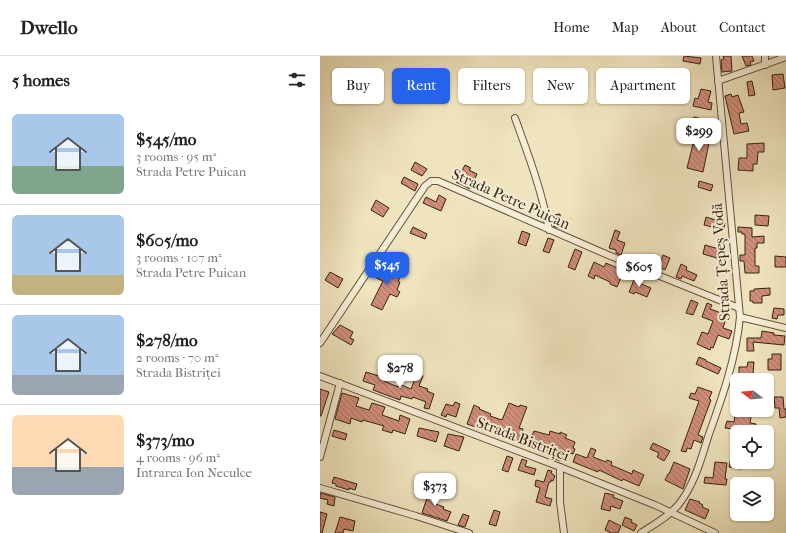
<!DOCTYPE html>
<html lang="en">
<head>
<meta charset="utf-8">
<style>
	body { margin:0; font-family:"IM FELL French Canon",serif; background:#f2f2f2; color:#202124; height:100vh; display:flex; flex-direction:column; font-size:15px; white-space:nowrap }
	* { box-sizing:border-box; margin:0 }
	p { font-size:13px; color:#757577 }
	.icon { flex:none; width:22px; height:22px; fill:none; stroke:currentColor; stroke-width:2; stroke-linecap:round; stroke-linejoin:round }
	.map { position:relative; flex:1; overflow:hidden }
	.panel { display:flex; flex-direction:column; background:#fff; width:320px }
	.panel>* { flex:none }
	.guide { position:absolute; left:12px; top:12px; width:380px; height:36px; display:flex; gap:8px }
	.needle { width:26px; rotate:286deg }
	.controls { position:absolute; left:410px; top:317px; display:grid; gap:8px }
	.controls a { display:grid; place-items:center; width:44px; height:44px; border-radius:6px; background:#fff; box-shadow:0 1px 3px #0004; font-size:20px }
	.price { position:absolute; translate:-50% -34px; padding:0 9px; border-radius:8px; background:#fff; color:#222; font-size:13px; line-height:26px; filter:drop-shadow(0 1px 2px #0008) }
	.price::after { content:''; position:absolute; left:50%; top:24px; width:12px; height:9px; margin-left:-6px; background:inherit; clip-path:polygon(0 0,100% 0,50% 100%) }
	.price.active { background:#2563eb; color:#fff }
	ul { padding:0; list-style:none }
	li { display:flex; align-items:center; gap:12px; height:100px; padding:0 12px }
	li+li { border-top:1px solid #e0e0e0 }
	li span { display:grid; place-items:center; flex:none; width:112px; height:80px; border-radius:6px; color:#555 }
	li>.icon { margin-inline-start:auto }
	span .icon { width:48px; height:48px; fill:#fffc; stroke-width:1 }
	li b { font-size:17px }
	h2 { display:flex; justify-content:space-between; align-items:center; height:48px; padding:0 12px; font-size:17px }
	.tag { padding:0 14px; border-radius:6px; background:#fff; box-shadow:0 1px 3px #0004; font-size:14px; line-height:36px }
	.tag.active { background:#2563eb; color:#fff }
	header { display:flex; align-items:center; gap:24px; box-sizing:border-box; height:56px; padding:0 20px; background:#fff; border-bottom:1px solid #e0e0e0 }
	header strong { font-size:19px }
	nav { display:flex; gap:22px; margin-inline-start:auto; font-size:14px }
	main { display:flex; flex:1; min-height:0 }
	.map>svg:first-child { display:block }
	.building { fill:url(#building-back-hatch); stroke:#352211 }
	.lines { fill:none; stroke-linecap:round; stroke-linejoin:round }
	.street-casing { stroke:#64523c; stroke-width:8 }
	.street { stroke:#f5edd5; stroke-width:6 }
	.labels { text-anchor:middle; stroke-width:4; stroke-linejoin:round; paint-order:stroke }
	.street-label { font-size:15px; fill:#352211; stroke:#f5edd5 }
</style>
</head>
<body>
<header>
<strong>Dwello</strong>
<nav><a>Home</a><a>Map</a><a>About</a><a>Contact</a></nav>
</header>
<main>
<section class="panel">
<h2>5 homes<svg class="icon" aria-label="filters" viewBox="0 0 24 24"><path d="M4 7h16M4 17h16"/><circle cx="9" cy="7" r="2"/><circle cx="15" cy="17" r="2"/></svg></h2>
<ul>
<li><span style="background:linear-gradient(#a9c7e8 65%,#7fa58c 0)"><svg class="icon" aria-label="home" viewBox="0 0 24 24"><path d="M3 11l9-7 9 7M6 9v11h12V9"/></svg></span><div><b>$545/mo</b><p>3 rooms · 95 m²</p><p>Strada Petre Puican</p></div></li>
<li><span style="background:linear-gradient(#a9c7e8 75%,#c2b280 0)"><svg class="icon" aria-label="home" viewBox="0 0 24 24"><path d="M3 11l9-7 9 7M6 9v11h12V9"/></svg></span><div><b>$605/mo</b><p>3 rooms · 107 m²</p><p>Strada Petre Puican</p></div></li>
<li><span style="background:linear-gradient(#a9c7e8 75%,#9aa5b1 0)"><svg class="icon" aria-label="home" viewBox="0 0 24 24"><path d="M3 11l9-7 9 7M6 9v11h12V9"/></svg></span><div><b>$278/mo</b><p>2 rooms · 70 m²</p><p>Strada Bistriței</p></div></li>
<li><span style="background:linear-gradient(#ffd9b3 65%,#9aa5b1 0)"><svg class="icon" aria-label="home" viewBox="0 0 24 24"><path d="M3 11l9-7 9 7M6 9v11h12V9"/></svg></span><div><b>$373/mo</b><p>4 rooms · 96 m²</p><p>Intrarea Ion Neculce</p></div></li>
</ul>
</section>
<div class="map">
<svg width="466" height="477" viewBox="0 0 466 477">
	<defs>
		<pattern id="building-back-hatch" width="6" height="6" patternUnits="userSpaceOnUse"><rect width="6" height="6" fill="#d18e7b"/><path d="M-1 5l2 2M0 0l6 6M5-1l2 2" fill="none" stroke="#aa7463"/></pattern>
	</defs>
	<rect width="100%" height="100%" fill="#efe4be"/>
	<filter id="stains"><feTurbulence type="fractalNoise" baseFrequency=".005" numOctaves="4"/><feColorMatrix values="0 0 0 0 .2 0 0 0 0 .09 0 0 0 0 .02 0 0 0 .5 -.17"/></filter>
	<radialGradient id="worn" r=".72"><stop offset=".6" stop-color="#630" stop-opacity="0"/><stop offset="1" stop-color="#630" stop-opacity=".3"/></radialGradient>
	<!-- building -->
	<g class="building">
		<path d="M364,0L381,2L380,8L363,5Z"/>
		<path d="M403,0H411L412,15L402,16L401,4L404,3Z"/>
		<path d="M422,0H432L434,5L430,6L431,9L426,10Z"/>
		<path d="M463,18L465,32L453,34L452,19Z"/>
		<path d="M432,25L435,39L429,40L427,26Z"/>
		<path d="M381,33L391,35L388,46L392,47L391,54L373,50L375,42L378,43Z"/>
		<path d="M411,38L412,41L418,39L424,56L419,57L421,68L427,67L429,75L414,78L405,40Z"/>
		<path d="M374,61L391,65L389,70L373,65Z"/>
		<path d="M376,76H390V87H389L383,116L367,112L373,88H375Z"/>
		<path d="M444,87V96H438L437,108H433V115L418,114L419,102H427V88Z"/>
		<path d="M95,106L107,113L102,120L91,114Z"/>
		<path d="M145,109L151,112L149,114L157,118L150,133L136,126Z"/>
		<path d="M84,121L98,128L95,135L81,127Z"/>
		<path d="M379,125L393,129L391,135L378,131Z"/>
		<path d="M119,139L126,143L121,155L103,147L106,141L116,146Z"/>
		<path d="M56,144L69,152L63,161L51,154Z"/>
		<path d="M240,158L241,171H234L233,159Z"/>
		<path d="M435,159L449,160L448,170L435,169Z"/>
		<path d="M386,161L405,167L404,172L400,171V173L384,169Z"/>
		<path d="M93,171L107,178L105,183L90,177Z"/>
		<path d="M418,171L432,172V181L444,180V187H437V192H435V210H439V217H425L424,205H420V199H425V178H422V176H418Z"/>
		<path d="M295,174L300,176L297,184L305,187L301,199L296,197V194L289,192Z"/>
		<path d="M202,175L210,178L206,190L198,187Z"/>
		<path d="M228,182L234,184L229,197L223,195Z"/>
		<path d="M385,189L399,193L397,202L383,198Z"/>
		<path d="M255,193L262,196L255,214L248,211Z"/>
		<path d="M343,199L350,202L345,214L339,211Z"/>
		<path d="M455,200L466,201V211H455Z"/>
		<path d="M274,206L284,211L286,207L304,215L297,231L290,228V226L275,219L274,223L268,220Z"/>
		<path d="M68,208L83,216L78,225L80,226L77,234L80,236L77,241L70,238L62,254L51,249L63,225L54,221L57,215L63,218Z"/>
		<path d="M361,208L367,211L366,214L377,219L374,225L362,220L361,223L356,221Z"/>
		<path d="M10,216L23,223L18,232L5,224Z"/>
		<path d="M316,219L321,221L319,227L331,232L327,241L315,236L314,238L309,236Z"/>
		<path d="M450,232V239L442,240V247H433V245H430V235H434V233Z"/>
		<path d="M371,244L378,247L373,259L366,257Z"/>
		<path d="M387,247L392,249L390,253L407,259L403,272L412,275L409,283L398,279L393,292L391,291L390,294L377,288L382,276L388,278L393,265L382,261Z"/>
		<path d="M454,252L464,253V259H458L457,263L452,262Z"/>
		<path d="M20,269L33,276L30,282L34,284L31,289L12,278Z"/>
		<path d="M442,275L454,277V279L465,280L464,289L433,286L434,295H427V282H441Z"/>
		<path d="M452,298H461V314H448V303H452Z"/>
		<path d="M379,301L386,304V305L401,312L398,318L376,308Z"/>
		<path d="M428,306H434L433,318H419V311H427Z"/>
		<path d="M46,316L59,320L60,316L66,319L64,325L78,331L79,328L91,333L97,318L103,320L99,330L108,333L107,335L114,338L109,353L104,352L106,346L93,341L92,343L81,340L80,344L53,334L55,329L43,325Z"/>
		<path d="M378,331L392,336L389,343L391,344L378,379L383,381L381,387L374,384L371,393L367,392L366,396L361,395L379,345L369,342L371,337L375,338Z"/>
		<path d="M0,333L9,336L1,360H0Z"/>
		<path d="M22,337L39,342L36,350L49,354L52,347L65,351L62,359L79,365L80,359L90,363L85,378L73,374L72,377L62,374L64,370L43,364L42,366L31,362L30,368L15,363Z"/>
		<path d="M454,341H463L464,353H466V361L460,362L459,352H455Z"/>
		<path d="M135,346L140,348L136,361L127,358L126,361L121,359L126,348L133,350Z"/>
		<path d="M189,347L199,351L200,349L207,351L199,372L203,373L198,385L188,382L190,377L175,371L173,377L147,368L154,349L160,352L159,353L171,358L170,360L182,364Z"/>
		<path d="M416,354L432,355L430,367L436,368L435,376L405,372L407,365L414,366Z"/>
		<path d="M99,372L119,376L116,386L97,380Z"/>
		<path d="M14,374L27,378L25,384L12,380Z"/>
		<path d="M214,375L229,379L230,375L240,378V376L247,379L245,382L255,386L253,392L255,393L253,398L244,395L240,405L235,403L237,397L228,393L227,396L208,388Z"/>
		<path d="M128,378L144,381L139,395L124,390Z"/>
		<path d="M415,383L417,384V406H422L421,413L409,411Z"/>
		<path d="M333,387L350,395L344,405L337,401L339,397L330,393Z"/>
		<path d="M271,392L276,394L273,401L286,406L287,404L292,406L291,409L312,418L313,414L324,419L319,430L303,423L302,425L279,414L278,416L253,406L256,398L267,402Z"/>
		<path d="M187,400L193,402L188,416L182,414Z"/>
		<path d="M202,403L207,405L205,410L216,413L214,419L198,414Z"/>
		<path d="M354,406L370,413L363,433L345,424L348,418H349Z"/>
		<path d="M395,406L407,407L405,423H407L406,429L384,427L385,421L393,422Z"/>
		<path d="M228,414L232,415L231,417L235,420L233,425L231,424V426H229L225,441L232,443L230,450L216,446L220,432L215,430L216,424L224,426Z"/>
		<path d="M14,421L37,428L35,434L29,432V434L16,430V428L12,427Z"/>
		<path d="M109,430L116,432L112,444L113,445V447L124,451L123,453L131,456L127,465L102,457L107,442H105Z"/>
		<path d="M0,437L15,441L14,450L7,448L8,444L0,442Z"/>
		<path d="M285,437L294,439L293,441L303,445L300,453L291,450L290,455L281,453Z"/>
		<path d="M370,443L380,446L379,447L383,449L382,451L389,454L385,463L365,454Z"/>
		<path d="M174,454L180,456L176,470L169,468Z"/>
		<path d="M0,456L7,458L2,477H0Z"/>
		<path d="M143,458L149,460L145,471L138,469Z"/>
		<path d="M20,461L35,465L33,475L24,473L23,477H15Z"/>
		<path d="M305,461L312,464L311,466L317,469L314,475L302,469Z"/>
		<path d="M289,464L301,470L298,477H291L285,474Z"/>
	</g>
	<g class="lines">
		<!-- street casing -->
		<g class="street-casing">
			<g id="street">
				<path d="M445,0V9"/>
				<path d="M398,25L466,1"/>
				<path d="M195,62C208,98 222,135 229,174"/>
				<path d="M420,261L466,272"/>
				<path d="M0,287L105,130L111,125H118L288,199L419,252"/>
				<path d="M0,320L240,411L335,449L395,477"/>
				<path d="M0,401L20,327"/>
				<path d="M240,411V446L244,477"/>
				<path d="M0,432L96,460L149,477"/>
				<path d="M321,477C334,468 349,461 359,448C374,429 381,404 388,381C402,342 416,303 420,261L396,0"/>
			</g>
		</g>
		<!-- street -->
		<use href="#street" class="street"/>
	</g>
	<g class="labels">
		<!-- street labels -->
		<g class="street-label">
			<text transform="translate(191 143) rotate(24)" y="5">Strada Petre Puican</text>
			<text transform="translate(401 206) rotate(-94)" y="5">Strada Țepeș Vodă</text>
			<text transform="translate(203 383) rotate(21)" y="5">Strada Bistriței</text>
		</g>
	</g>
	<rect width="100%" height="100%" filter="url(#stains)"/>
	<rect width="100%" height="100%" fill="url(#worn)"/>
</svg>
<div class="controls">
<a><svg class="needle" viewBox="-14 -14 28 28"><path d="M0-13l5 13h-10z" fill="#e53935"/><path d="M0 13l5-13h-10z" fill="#757577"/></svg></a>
<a><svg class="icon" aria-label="locate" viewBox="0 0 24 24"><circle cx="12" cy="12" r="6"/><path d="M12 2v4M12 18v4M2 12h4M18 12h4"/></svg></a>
<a><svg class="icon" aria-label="layers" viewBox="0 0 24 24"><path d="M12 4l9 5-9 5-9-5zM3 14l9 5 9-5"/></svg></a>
</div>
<b class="price" style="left:379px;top:96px">$299</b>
<b class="price active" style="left:67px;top:230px">$545</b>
<b class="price" style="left:319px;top:232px">$605</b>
<b class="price" style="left:80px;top:333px">$278</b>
<b class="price" style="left:115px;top:451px">$373</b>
<div class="guide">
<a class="tag">Buy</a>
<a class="tag active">Rent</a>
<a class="tag">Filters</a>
<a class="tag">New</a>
<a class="tag">Apartment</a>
</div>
</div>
</main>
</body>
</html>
